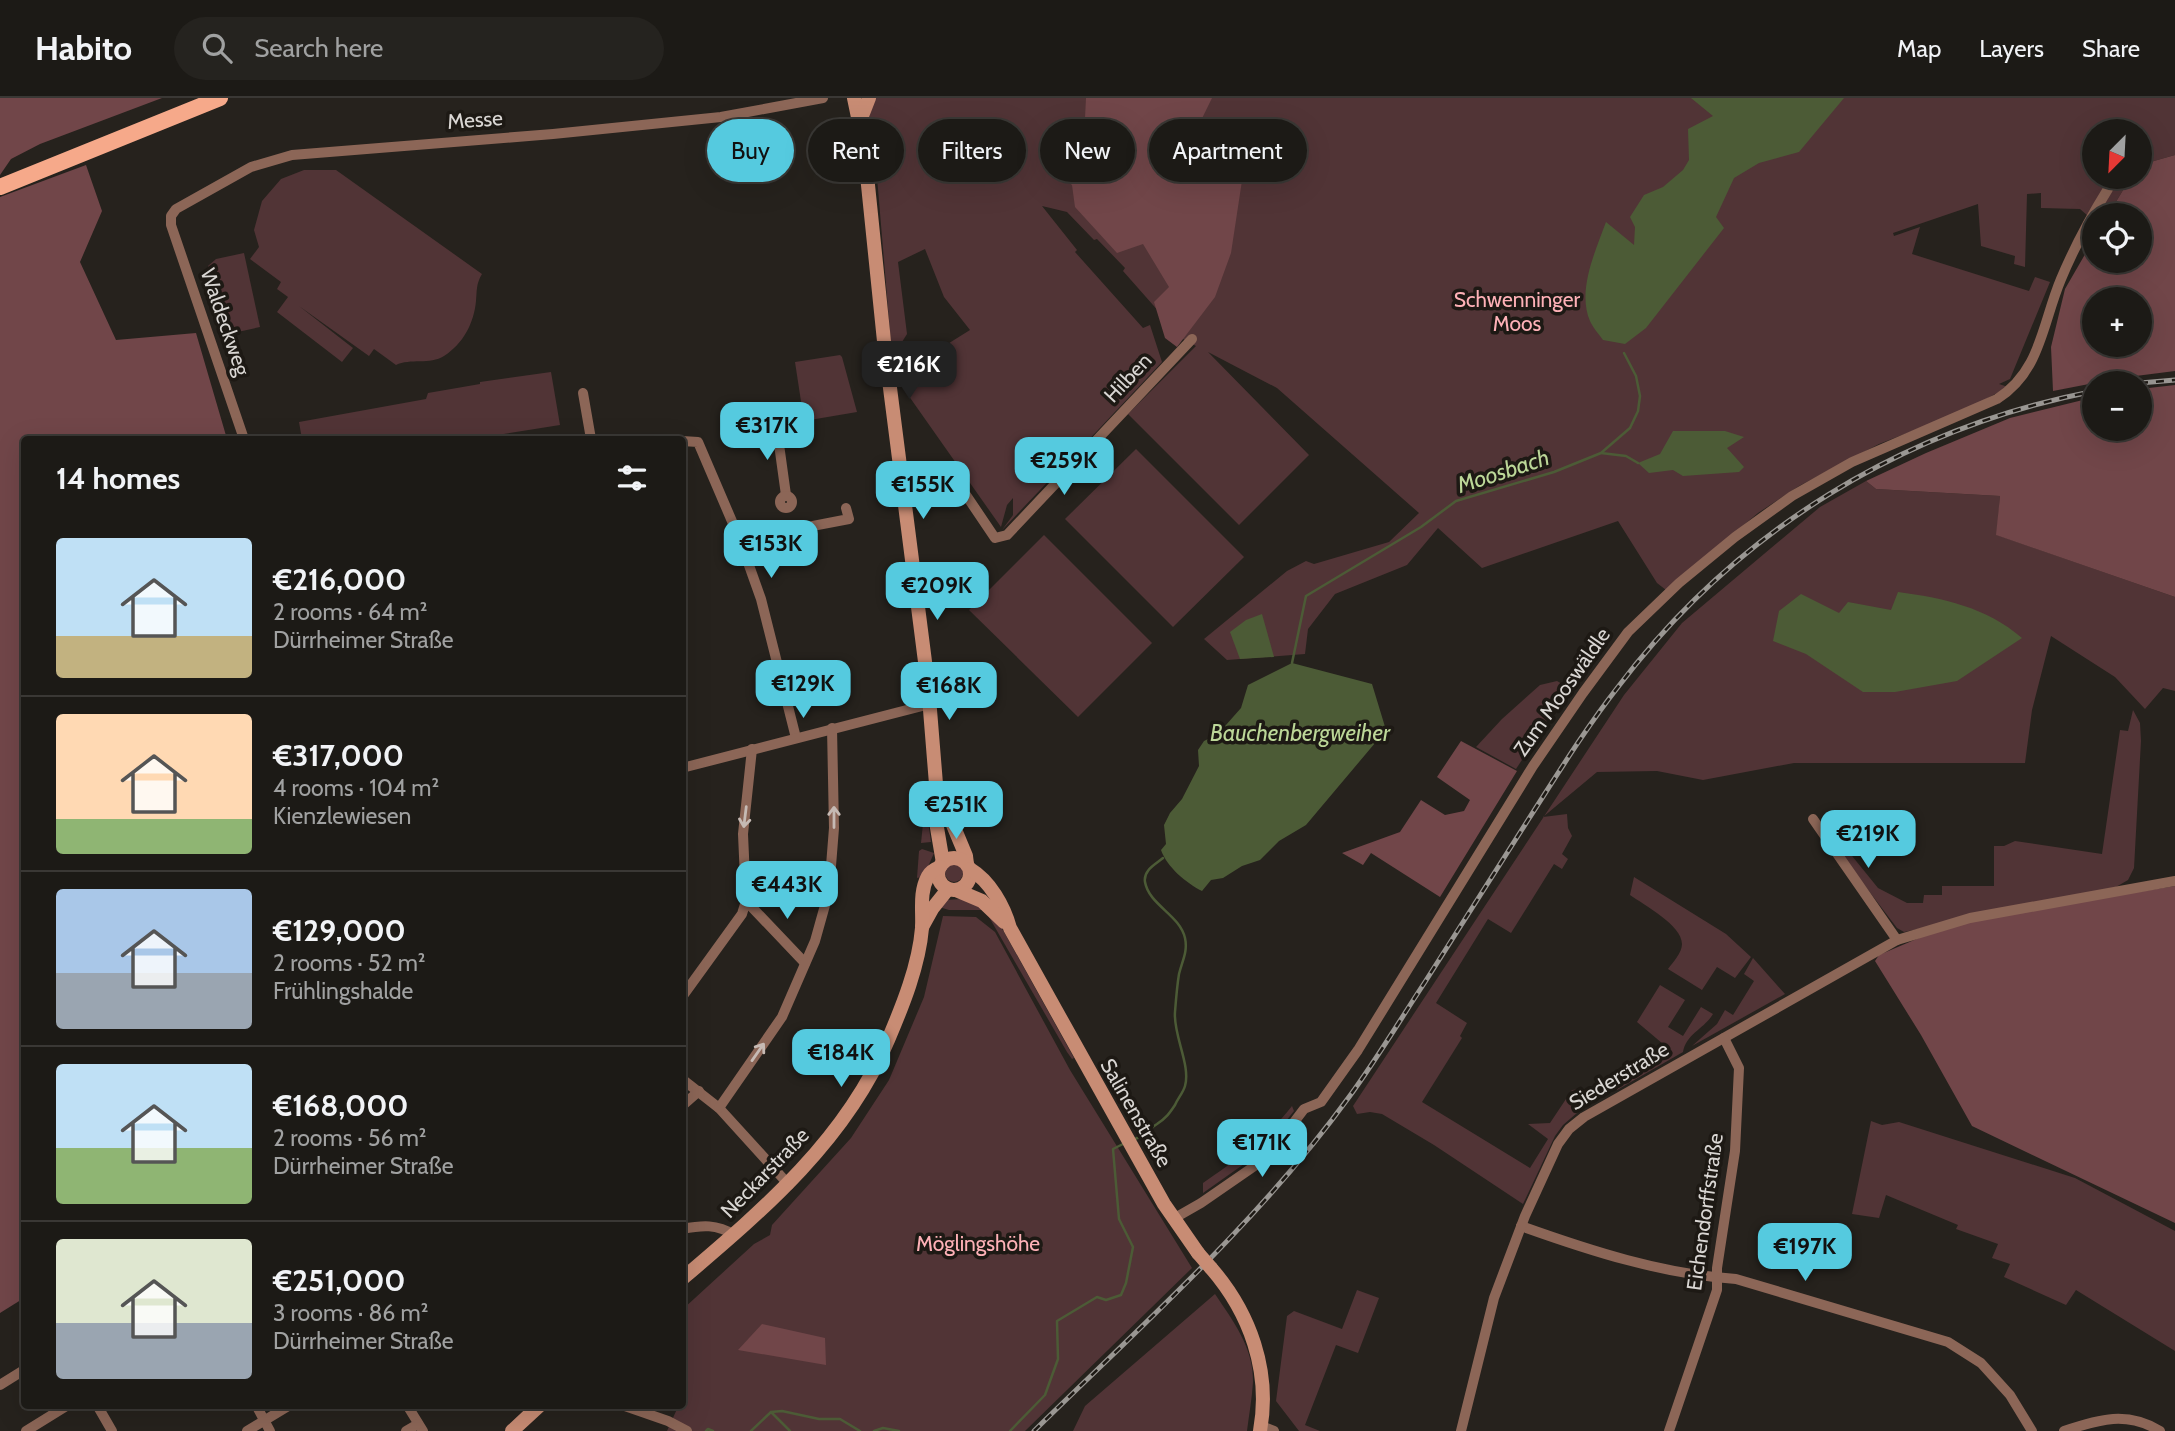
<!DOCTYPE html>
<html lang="en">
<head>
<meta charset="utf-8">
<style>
	body { margin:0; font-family:Cabin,sans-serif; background:#25231f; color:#f1f3f6; height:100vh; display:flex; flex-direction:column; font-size:26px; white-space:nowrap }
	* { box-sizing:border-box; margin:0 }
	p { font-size:23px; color:#a0a1a1 }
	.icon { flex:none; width:38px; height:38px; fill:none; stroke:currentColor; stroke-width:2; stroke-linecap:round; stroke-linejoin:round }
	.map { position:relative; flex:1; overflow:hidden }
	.details { position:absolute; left:21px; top:338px; width:665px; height:973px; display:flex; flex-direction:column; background:#1c1a16; border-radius:7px; box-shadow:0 7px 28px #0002,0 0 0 2px #3a3835 }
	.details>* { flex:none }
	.top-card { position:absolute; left:707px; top:21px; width:665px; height:63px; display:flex; gap:14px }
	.needle { width:46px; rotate:204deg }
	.fabs { position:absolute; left:2082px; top:21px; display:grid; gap:14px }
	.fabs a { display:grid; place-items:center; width:70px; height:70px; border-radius:50%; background:#1c1a16; box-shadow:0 7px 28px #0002,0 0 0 2px #3a3835; font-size:35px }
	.price { position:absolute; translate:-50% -60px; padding:0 16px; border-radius:14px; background:#55cadf; color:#111; font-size:23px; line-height:46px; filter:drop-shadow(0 2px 4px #0008) }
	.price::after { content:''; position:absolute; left:50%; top:42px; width:21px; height:16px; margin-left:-10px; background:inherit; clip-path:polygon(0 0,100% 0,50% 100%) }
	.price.active { background:#222; color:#fff }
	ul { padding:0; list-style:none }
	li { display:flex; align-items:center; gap:21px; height:175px; padding:0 35px }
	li+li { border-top:2px solid #3a3835 }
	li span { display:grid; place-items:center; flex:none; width:196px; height:140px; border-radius:7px; color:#555 }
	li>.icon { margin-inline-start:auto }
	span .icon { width:84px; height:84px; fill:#fffc; stroke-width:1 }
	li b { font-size:30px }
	h2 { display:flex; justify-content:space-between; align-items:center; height:84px; padding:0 35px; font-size:30px }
	.tag { padding:0 24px; border-radius:32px; background:#1c1a16; box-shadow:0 7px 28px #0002,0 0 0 2px #3a3835; font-size:24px; line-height:63px }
	.tag.active { background:#55cadf; color:#111 }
	header { display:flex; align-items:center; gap:42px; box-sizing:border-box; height:98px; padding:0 35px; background:#1c1a16; border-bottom:2px solid #3a3835 }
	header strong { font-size:33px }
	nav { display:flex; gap:38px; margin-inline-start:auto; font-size:24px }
	.search { width:490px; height:63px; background:#25231f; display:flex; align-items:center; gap:18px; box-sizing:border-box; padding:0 24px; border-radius:38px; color:#a0a1a1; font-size:26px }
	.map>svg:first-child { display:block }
	.green { fill:#513436 }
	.forest { fill:#714649; fill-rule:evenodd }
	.water { fill:#4c5b36 }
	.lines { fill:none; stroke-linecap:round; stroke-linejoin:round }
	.stream { stroke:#4c5b36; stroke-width:2.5 }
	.street { stroke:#8c6657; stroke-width:10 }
	.secondary { stroke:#c88c74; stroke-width:14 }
	.primary { stroke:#f6a98a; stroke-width:16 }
	.rail-casing { stroke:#9a9793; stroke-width:5 }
	.rail { stroke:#1d1914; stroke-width:2.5; stroke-dasharray:8; stroke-linecap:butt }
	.secondary-bridge { stroke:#c88c74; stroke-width:14 }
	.oneway { stroke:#c6bab4 }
	.labels { text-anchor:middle; stroke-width:7; stroke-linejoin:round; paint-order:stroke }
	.street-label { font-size:21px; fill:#d9d6d3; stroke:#1d1914 }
	.park-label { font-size:21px; fill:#feb1b7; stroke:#1d1914 }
	.water-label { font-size:23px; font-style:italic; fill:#bcd798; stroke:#1d1914 }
</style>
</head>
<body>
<header>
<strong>Habito</strong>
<div class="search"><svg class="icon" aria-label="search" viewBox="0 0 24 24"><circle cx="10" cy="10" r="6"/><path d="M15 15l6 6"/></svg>Search here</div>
<nav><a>Map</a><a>Layers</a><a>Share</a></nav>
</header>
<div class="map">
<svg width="2175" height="1333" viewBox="0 0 2175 1333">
	<rect width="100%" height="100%" fill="#26221d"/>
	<!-- green -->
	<g class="green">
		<path d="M871,0H2175V57L2140,67V33H2095V79H2131L2108,117H2095V124L2080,111L2041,110V95L2027,96L2025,169L2014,166L2015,158L1981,148L1978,106L1893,135L1894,138L1920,129L1912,156L2029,193L2035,179L2050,184L2010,281L1999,286L2008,289L1966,312L1879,346L1799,388L1758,415L1666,492L1657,485L1618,423L1482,470L1438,430L1407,467L1335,496L1308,531L1305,556L1227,562L1204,541L1287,473L1306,463L1314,466L1389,444L1419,415L1277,290L1208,254L1309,357L1239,427L1128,316L1196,248L1183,241L1123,173L1125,170L1097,141L1094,142L1067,114L1042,108L1077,152L1075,154L1143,230L1150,227L1162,264L1081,350L1071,346L1069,347L1077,353L1002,432L1013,417V400L1007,407L1001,429L906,294L908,258L914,267L970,232L944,199L925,151L898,164L907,236L902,244L900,257L892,258L876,67L869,20Z"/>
		<path d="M304,72H336L482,176C476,186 477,192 476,203C474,225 463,246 444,258C430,267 410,260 396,267L374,251L369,258L299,208L353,250L342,264L277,214L288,199L277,191L281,184L250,161L259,149L254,132L262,103L281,81Z"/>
		<path d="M244,155L260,229L224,237L208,168L216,161Z"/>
		<path d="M840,257L842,259L857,314L804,323L795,264Z"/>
		<path d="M551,274L560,327L491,338V341H302L299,324L426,301L428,295L480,286V284Z"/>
		<path d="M1136,351L1244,459L1173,529L1065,421Z"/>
		<path d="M1866,383L1876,391L2000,398L1997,437L2175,499V593L2163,590L2145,611L2115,579L2051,538L2032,612L2025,665H1794L1703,682L1657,673L1597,674L1543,719L1567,716L1568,730L1572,738L1562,756L1568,761L1562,771L1554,766L1511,835L1488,821L1436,905L1467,925L1460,938L1462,940L1422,1004L1530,1070L1548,1041L1528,1026L1550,1025L1572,992L1581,991L1592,1002L1563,1027L1555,1038L1523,1106L1434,1047L1382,1016L1370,1014L1357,1016L1353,1008L1624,597L1682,525L1820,409Z"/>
		<path d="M1044,437L1152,545L1078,619L969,512Z"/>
		<path d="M1557,583L1569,590L1516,671L1476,649L1502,621L1540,587Z"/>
		<path d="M2133,612L2140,625L2141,643L2134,770L2128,782L2116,789L1904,834L1897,830L1827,738V727L1878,790L1907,805H1923L1924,797H1942V788H1994V748H2004L2015,743L2102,756L2120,632L2128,633Z"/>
		<path d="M924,716H927L931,744L921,745Z"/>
		<path d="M922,751L934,755L924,778L917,780L919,753Z"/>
		<circle cx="954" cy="775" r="9"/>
		<path d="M1634,779L1726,836L1751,859L1735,880L1717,869L1702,892L1668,871C1673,864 1682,855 1682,846C1682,827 1644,807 1630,797Z"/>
		<path d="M961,801L974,804L983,812H949L936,808L946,802Z"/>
		<path d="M943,818L976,819L995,834L1070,972L1192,1170L1025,1333H667L677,1311L671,1307H682L683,1211L754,1146L770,1137L772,1127L851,1040L889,982L924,899Z"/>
		<path d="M989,819L999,825L1074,960L1072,961L1067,954Z"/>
		<path d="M1753,860L1785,896L1692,948L1717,926L1725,912L1733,917L1754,883L1744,876Z"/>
		<path d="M1660,887L1685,902L1668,929L1683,938L1701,909L1713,916C1704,931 1686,936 1683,954L1617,992L1614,983L1669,951L1637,924Z"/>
		<path d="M1292,1008L1294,1013L1261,1054L1203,1095V1085C1236,1062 1267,1040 1292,1008Z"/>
		<path d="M1871,1023L1882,1027L1899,1024L2075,1080L2175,1133V1253L2076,1192L2066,1207L2004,1179L2010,1166L1992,1160L1998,1146L1956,1131L1958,1127L1886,1097L1879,1120L1852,1116Z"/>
		<path d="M1357,1192L1379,1200L1358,1255L1336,1247L1305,1327L1320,1333H1299L1276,1303L1287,1218L1294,1213L1342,1231Z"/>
		<path d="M1215,1196C1233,1223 1254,1250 1253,1284C1252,1300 1249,1317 1247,1333H1073L1085,1308Z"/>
	</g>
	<!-- forest -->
	<g class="forest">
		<path d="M0,0H162L40,46L11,61L0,77Z"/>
		<path d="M1086,0H1212L1188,49L1248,43L1231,155L1215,199L1177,249L1165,240L1154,204L1169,189L1143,146L1117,155L1075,109L1072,87L1046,62L1040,43L1085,20Z"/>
		<path d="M2175,57V273L2120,280L2053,293L2051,249L2065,191L2095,139V163H2140V117H2108L2131,79H2140V67ZM2095,201H2140V247H2095Z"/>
		<path d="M86,67L102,113L80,164L116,242L196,235L227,341H24V1200L0,1215V99Z"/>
		<path d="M2175,287V499L1996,437L2000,398L1876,391L1866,383L1926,355L2010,320L2095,299V331H2140V291Z"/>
		<path d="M1461,643L1517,673L1440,799L1371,755L1363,767L1342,755L1400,734L1421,702L1445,717L1464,713L1470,702L1437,679Z"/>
		<path d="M2175,788V1125L1972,1028L1921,937L1875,863L1879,857L1940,831L2025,812Z"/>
		<path d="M762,1226L825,1240L826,1267L738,1252Z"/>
	</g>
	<!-- water -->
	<g class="water">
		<path d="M1691,0H1844L1799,54L1759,65L1734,80L1716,119L1724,130L1646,230L1625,246L1603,242C1599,236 1593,230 1590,223C1577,193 1595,154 1606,124L1634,147L1635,129L1630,119L1644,97L1663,89L1683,72L1689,62L1688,31L1713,18Z"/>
		<path d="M1673,333H1725L1744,339L1727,350L1744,369L1739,374L1683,378L1673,372L1649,375L1638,365L1660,356Z"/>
		<path d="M1898,494C1943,500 1986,509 2022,540L1957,583L1895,594H1863L1806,556L1773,543L1779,513L1801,496L1839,515L1848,504L1891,512Z"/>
		<path d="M1262,516L1274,559L1240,561L1230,534L1246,522Z"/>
		<path d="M1292,565L1372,586L1386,632L1306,727L1279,743L1260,762L1242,768L1223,780L1211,782L1202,793C1186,785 1167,769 1161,752L1166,746L1164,727L1170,715L1182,701L1199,668L1198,652L1204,643L1218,636L1241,610L1248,587Z"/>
	</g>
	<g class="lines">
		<!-- stream -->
		<g class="stream">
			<path d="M1601,355L1626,358L1638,365"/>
			<path d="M1292,565L1306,498L1421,429L1456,403L1554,374L1601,355L1630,330L1638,313L1640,298L1636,278L1624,255"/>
			<path d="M1135,1041C1145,1037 1149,1031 1157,1026C1166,1020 1169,1016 1175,1007C1178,1000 1183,995 1185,988C1191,967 1173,937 1175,914C1176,901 1177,888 1179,876C1182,863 1188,854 1185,840C1180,817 1149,807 1145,784C1143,772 1156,766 1163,760"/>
			<path d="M771,1314L782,1313L819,1321H840L860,1333"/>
			<path d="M706,1333L708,1331L713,1333"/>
			<path d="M751,1333L771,1314L790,1333"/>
			<path d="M874,1333L883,1330L899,1333"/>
			<path d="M1010,1333L1045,1297L1058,1261L1057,1223L1097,1199L1106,1202L1121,1197L1126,1185L1133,1149L1119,1121L1113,1051L1123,1046"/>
		</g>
		<!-- street -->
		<g class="street">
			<path d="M583,295L591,341H610"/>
			<path d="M777,332L786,397"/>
			<path d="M244,341L171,127V118L176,111L251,69L292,57L553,36L721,19L823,0"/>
			<path d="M682,343L698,344L740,442"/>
			<circle cx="786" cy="404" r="6"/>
			<path d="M903,403L966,397L995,440L1007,437L1192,241"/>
			<path d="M796,640L761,501L740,442L849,421L846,410"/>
			<path d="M682,670L930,606"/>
			<path d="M1813,721L1897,842"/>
			<path d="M746,803L805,865"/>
			<path d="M682,899L742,816L746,803L743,736L752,651"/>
			<path d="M682,981L719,1010L789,1087"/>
			<path d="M682,1008L699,993"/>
			<path d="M719,1010L782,919L815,843L829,793L834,730L832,630"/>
			<path d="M1173,1121L1201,1105L1256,1067L1282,1040L1304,1011L1321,1004L1358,952L1533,668L1583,595L1628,534L1679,485L1735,439L1792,398L1852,364L1997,301C2041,273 2042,226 2061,181C2074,150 2090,120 2108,91"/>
			<path d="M1521,1128C1591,1153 1662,1176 1736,1181L1948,1244L1981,1265L2010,1297L2032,1333"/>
			<path d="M682,1131C703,1127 716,1126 735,1137"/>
			<path d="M0,1287L24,1272"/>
			<path d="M97,1307L112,1333"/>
			<path d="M256,1307L270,1333"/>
			<path d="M407,1307L423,1333"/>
			<path d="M622,1307L668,1323L687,1333"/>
			<path d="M1261,1328L1274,1333"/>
			<path d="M26,1333L68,1307"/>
			<path d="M247,1333L290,1307"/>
			<path d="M406,1333L418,1326"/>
			<path d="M1461,1333L1494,1200L1525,1118L1558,1046L1569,1031L1584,1019L1897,842L1970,820L2175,783"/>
			<path d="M1669,1333L1717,1192V1170L1735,1053L1739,970L1724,940"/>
			<path d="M2064,1333C2100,1321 2127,1313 2160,1333"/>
		</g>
		<!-- secondary -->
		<g class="secondary">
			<path d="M854,0L864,48L884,243L928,587L936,686L933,706L943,765"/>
			<path d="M860,23L869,0"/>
			<path d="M936,686L966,758L967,766"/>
			<circle cx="954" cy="776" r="16"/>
			<path d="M970,771C990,783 1004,808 1010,830L1164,1106L1198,1155"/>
			<path d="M956,792L982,803L1004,824"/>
			<path d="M922,829L932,811L948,791"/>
			<path d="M1211,1170C1250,1215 1271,1273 1260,1333"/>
			<path d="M682,1181C763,1112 846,1042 888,942C903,907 919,867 922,830C923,812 919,795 928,778C931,773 935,771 940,769"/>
			<path d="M512,1333L540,1307"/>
		</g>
		<!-- primary -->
		<path class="primary" d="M0,89L220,0"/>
		<!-- rail casing -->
		<g class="rail-casing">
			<g id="rail">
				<path d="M2140,285L2175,282"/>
				<path d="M1034,1333C1143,1226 1259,1123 1349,999C1376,962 1400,922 1425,884C1459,830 1494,776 1528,722C1557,677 1585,631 1618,589C1736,433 1903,330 2095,293"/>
			</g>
		</g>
		<!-- rail -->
		<use href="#rail" class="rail"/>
		<!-- secondary-bridge -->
		<path class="secondary-bridge" d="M1198,1155L1211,1170"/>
	</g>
	<!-- one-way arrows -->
	<defs><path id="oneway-shaft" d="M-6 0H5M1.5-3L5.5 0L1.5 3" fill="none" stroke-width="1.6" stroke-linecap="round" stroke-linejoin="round" transform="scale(1.75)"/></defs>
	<g class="oneway">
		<use href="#oneway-shaft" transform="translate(745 719) rotate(97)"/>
		<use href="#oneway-shaft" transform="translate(834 719) rotate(-90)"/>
		<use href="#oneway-shaft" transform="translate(758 954) rotate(-55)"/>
	</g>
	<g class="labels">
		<!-- street labels -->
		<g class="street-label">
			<text transform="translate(475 22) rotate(-4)" y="7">Messe</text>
			<text transform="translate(225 224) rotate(71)" y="7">Waldeckweg</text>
			<text transform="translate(1128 280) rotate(-47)" y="7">Hilben</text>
			<text transform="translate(1562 594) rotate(-55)" y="7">Zum Mooswäldle</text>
			<text transform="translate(1619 978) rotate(-31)" y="7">Siederstraße</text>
			<text transform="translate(1136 1015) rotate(60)" y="7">Salinenstraße</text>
			<text transform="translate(765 1075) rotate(-46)" y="7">Neckarstraße</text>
			<text transform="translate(1705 1114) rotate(-82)" y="7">Eichendorffstraße</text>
		</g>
		<!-- park labels -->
		<g class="park-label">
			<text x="1517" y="209">Schwenninger<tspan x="1517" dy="24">Moos</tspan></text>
			<text x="978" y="1153">Möglingshöhe</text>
		</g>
		<!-- water labels -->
		<g class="water-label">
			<text transform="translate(1503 373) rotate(-18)" y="8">Moosbach</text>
			<text x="1300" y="643">Bauchenbergweiher</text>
		</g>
	</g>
</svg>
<div class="fabs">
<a><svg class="needle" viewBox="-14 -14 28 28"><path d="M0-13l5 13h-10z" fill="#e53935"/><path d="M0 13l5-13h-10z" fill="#a0a1a1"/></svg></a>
<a><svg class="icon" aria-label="locate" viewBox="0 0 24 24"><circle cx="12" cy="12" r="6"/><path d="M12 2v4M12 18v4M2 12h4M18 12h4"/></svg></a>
<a>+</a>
<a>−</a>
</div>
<b class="price active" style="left:909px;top:303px">€216K</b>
<b class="price" style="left:767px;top:364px">€317K</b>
<b class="price" style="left:1064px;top:399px">€259K</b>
<b class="price" style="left:923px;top:423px">€155K</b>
<b class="price" style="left:771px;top:482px">€153K</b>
<b class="price" style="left:937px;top:524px">€209K</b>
<b class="price" style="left:803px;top:622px">€129K</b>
<b class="price" style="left:949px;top:624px">€168K</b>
<b class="price" style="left:956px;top:743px">€251K</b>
<b class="price" style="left:1868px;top:772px">€219K</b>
<b class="price" style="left:787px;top:823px">€443K</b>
<b class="price" style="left:841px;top:991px">€184K</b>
<b class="price" style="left:1262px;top:1081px">€171K</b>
<b class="price" style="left:1805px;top:1185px">€197K</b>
<div class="top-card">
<a class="tag active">Buy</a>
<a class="tag">Rent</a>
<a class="tag">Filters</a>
<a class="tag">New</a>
<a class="tag">Apartment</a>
</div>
<section class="details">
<h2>14 homes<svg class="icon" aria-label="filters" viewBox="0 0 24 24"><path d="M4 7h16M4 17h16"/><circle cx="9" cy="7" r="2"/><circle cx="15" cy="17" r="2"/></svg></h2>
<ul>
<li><span style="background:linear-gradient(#bfe0f5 70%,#c2b280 0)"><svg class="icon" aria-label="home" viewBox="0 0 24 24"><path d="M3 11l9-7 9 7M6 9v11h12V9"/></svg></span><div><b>€216,000</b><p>2 rooms · 64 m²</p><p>Dürrheimer Straße</p></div></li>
<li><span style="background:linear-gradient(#ffd9b3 75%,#8fb573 0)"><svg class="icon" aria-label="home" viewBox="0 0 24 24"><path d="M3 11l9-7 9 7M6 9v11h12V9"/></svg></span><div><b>€317,000</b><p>4 rooms · 104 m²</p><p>Kienzlewiesen</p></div></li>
<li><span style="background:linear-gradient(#a9c7e8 60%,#9aa5b1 0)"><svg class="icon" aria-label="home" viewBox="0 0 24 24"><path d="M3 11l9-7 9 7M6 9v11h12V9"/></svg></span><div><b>€129,000</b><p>2 rooms · 52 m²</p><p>Frühlingshalde</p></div></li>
<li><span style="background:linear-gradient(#bfe0f5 60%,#8fb573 0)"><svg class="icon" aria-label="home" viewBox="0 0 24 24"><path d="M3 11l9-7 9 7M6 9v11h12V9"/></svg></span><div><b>€168,000</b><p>2 rooms · 56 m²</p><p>Dürrheimer Straße</p></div></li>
<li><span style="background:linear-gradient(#dfe7d0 60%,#9aa5b1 0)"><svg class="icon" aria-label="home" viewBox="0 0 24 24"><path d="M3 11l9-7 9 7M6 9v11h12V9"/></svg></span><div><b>€251,000</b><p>3 rooms · 86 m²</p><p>Dürrheimer Straße</p></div></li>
</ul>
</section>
</div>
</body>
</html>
